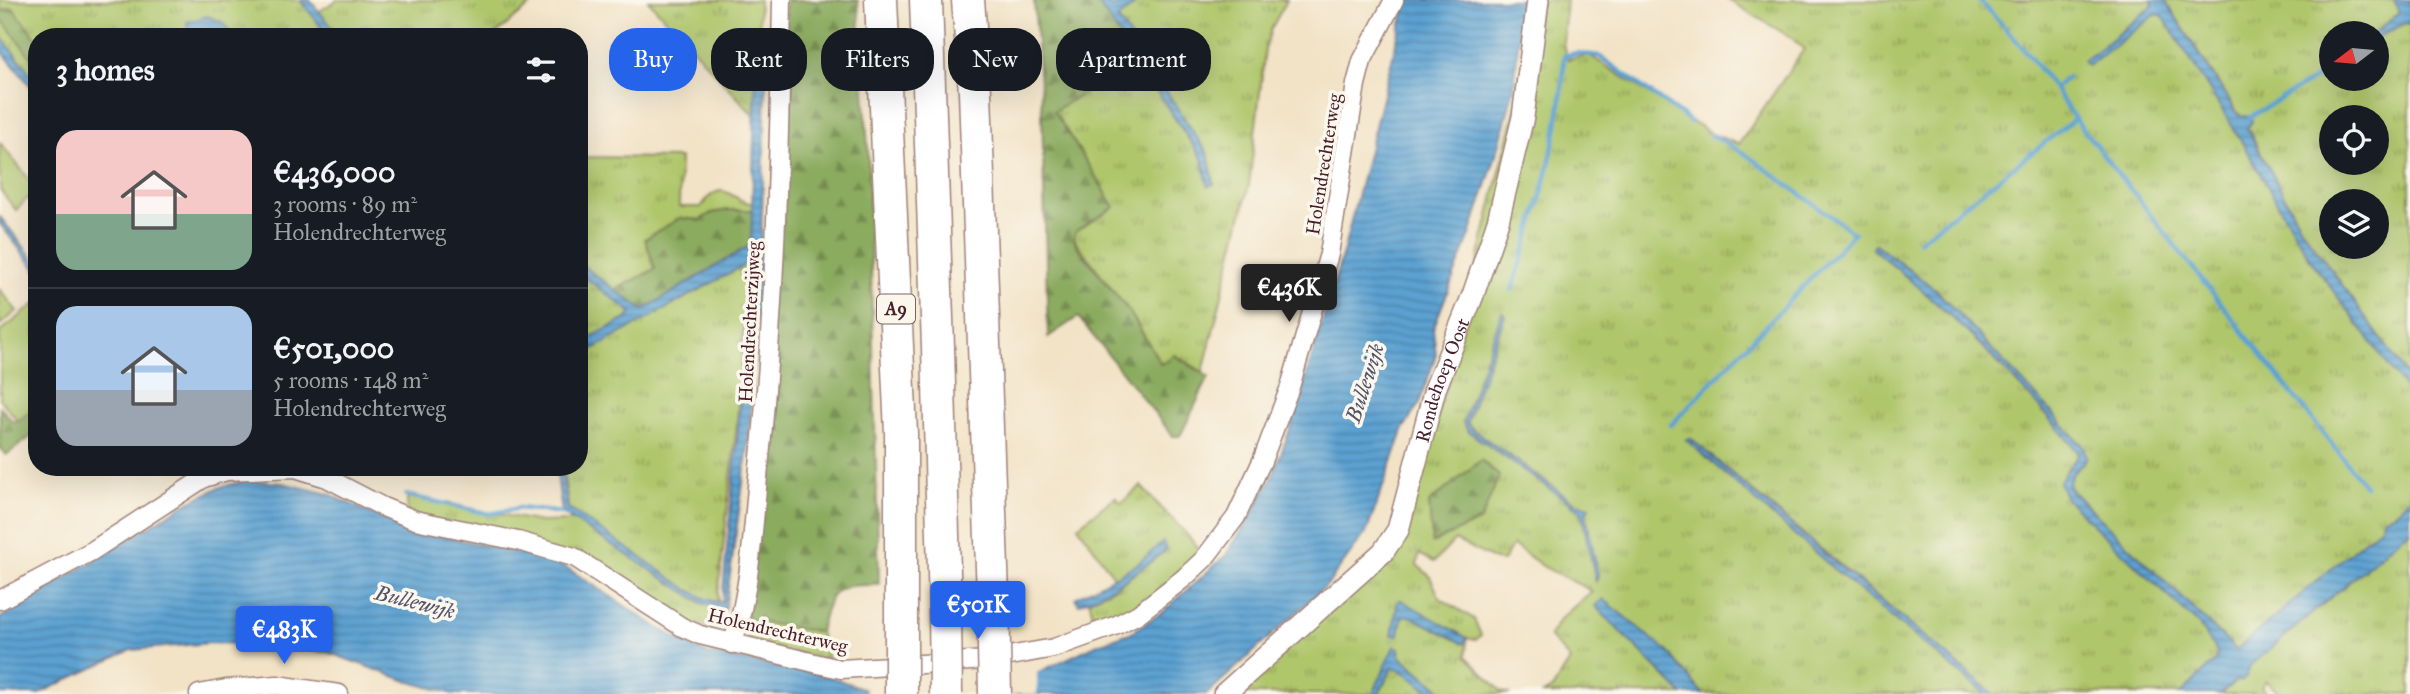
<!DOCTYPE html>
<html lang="en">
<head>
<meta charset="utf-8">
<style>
	body { margin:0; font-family:"IM FELL Great Primer",serif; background:#242831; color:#f1f3f6; height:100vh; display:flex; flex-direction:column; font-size:26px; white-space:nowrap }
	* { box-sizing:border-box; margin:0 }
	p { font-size:23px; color:#9ea1a6 }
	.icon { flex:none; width:38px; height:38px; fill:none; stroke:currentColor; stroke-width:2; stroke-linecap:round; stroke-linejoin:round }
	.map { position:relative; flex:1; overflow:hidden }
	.panel { position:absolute; left:28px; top:28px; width:560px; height:448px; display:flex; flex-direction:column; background:#171b24; border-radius:28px; box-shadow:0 7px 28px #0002 }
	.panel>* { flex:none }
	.top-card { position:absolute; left:609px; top:28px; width:665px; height:63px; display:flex; gap:14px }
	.needle { width:46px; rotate:254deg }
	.controls { position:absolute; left:2319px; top:21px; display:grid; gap:14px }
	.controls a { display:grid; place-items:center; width:70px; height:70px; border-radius:50%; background:#171b24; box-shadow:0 7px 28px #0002; font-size:35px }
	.price { position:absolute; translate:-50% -60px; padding:0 16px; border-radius:7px; background:#2563eb; color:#fff; font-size:23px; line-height:46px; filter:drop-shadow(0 2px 4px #0008) }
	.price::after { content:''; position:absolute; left:50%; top:42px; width:21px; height:16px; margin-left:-10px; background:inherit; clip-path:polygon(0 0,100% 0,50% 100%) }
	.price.current { background:#222; color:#fff }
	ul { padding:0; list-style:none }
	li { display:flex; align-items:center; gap:21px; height:175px; padding:0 28px }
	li+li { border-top:2px solid #363941 }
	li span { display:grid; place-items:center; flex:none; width:196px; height:140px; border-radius:21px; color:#555 }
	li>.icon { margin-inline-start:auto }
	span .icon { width:84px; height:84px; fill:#fffc; stroke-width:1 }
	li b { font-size:30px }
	h2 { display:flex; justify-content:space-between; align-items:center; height:84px; padding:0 28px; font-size:30px }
	.tag { padding:0 24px; border-radius:28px; background:#171b24; box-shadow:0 7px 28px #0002; font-size:24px; line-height:63px }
	.tag.current { background:#2563eb; color:#fff }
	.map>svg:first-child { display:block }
	.grass { fill:url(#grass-tufts); stroke:#7c724b; stroke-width:2; fill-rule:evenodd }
	.forest { fill:url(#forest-firs); stroke:#6a6545; stroke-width:2 }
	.pitch { fill:#afc66b; stroke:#7c724b; stroke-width:2 }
	.water { fill:url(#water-rules); stroke:#52607e; stroke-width:2 }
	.pier { fill:#f2e3c7 }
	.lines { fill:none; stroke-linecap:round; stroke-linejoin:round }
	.stream { stroke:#5ba1d1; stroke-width:4.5 }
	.minor-casing { stroke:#9e8179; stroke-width:21 }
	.tertiary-casing { stroke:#9e8179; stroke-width:24 }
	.motorway-casing { stroke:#9e8179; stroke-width:35 }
	.minor { stroke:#fff; stroke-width:18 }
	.tertiary { stroke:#fff; stroke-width:21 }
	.motorway { stroke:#fff; stroke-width:32 }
	.motorway-bridge-casing { stroke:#9e8179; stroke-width:35; stroke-linecap:butt }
	.motorway-bridge { stroke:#fff; stroke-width:32 }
	.labels { text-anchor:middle; stroke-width:7; stroke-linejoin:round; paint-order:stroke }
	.shield { fill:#fbf7ec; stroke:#7f6065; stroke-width:2 }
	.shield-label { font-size:18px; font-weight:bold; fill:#4a1f2b }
	.street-label { font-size:19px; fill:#4a1f2b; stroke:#fbf7ec }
	.water-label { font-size:21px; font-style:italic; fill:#51536d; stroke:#fbf7ec }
</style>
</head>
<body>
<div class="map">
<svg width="2410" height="694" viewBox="0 0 2410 694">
	<defs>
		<pattern id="grass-tufts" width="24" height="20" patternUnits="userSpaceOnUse" patternTransform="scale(1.75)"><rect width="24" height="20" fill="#afc66b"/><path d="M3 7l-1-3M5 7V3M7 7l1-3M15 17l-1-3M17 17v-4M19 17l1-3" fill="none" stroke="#90a058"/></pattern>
		<pattern id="forest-firs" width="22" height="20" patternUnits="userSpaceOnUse" patternTransform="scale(1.75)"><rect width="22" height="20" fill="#8bab5f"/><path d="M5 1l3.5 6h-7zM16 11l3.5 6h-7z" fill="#748b4f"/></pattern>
		<pattern id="water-rules" width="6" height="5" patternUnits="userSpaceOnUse" patternTransform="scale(1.75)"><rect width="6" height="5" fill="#5ba1d1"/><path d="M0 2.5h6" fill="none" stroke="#4d83aa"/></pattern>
	</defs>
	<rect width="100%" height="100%" fill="#fbf7ec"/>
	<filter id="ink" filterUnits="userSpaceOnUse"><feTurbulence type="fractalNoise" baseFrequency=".0143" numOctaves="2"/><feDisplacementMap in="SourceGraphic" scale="14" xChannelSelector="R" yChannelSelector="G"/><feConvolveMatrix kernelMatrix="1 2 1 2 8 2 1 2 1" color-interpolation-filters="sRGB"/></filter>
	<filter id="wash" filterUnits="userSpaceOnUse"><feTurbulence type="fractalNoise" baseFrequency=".00686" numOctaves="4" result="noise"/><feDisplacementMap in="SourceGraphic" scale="28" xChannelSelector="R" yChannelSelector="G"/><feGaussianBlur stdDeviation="1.57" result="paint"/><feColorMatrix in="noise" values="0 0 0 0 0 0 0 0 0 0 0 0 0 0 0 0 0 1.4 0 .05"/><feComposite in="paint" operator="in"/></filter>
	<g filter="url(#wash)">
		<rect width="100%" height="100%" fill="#f2e3c7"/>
		<!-- grass -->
		<g class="grass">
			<path d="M0,0H304L315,14L337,0H537L492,37H37V89L0,43Z"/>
			<path d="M648,0H759V121Z"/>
			<path d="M1140,0H1287L1271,29L1265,49L1249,185L1203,372L1175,355L1161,364L1131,314L1074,239L1076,231L1054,111L1136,61L1203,160L1208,186L1214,183L1208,154L1117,19Z"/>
			<path d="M1542,0H1566L1563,44L1568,59L1589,55L1712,134L1739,144L1804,49L1792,38L1728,0H2152L2153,5L2084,62L2088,65L2155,15H2162L2233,127L2310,259L2410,395V498L2394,514L2384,517L2381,526L2237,651L2072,491L2068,485L2072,474L2085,462L2084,447L1936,290L1875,244L1873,249C1948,309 2017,379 2079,453L2064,474L2066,499L2200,626L2218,652L2216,660L2181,694H1993L1690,438L1687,440L1849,582L1985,694H1703L1668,652L1595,606L1682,694H1543L1553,688L1570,660L1549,636L1560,619L1592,591L1544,567L1513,545L1503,561L1495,560L1455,540L1434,562L1419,554L1417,565L1429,575L1440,598L1474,619L1481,635L1476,640L1467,638L1466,656L1502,692L1510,694H1446L1400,656L1399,649L1373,694H1235L1386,560L1402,542L1410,507L1452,366ZM1502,313L1505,316L1467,422L1472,429L1574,502L1586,515L1598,575L1596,580L1581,511L1468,431L1463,423ZM1401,600L1464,643L1410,616H1402Z"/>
			<path d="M2165,0H2394L2399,13L2375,33H2331V79H2376L2377,38L2405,23L2410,24V379L2302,229L2247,127L2252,121L2250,117L2240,116ZM2331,117H2376V163H2331ZM2331,201H2376V247H2331Z"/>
			<path d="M579,157L680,158L679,207H701C724,173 731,204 756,204L753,210H729L712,213L700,220L680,218L646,239L656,268L637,280L643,310L751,245L748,263L737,422L718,595L719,629L717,630L693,625L590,561L407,513V497L541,522L570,521L563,467H579Z"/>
			<path d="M1141,486C1161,510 1183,527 1202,553L1150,601L1096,625L1089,600L1117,587L1166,550L1115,578L1078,526L1115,497L1121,503Z"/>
			<path d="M2410,530V694H2281L2266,681L2261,687L2269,694H2221L2238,680L2241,682L2246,677L2250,666L2262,656Z"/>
			<path d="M747,620L820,632L828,659L749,643Z"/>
			<path d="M1392,668L1403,670L1431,694H1379Z"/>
		</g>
		<!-- forest -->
		<g class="forest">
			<path d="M786,0H858L868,148L879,585C834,584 830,589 820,632L747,620Z"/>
			<path d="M1034,0H1096L1136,61L1054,111L1115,207L1076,231L1074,239L1077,246L1131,314L1161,364L1174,355L1209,377L1180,436H1173L1078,317L1048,337L1042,111Z"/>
			<path d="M13,8L37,39V65L0,17V12Z"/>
			<path d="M729,210H753L751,245L643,310L611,292L655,269L645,239L680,218L700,220L712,213Z"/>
			<path d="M37,404V432L6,455L0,447V407L13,422Z"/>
			<path d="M1481,460L1499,476L1481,520L1432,543L1429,503Z"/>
		</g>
		<!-- pitch -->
		<g class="pitch">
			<path d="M0,143L37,189L16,210L0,190Z"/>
			<path d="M0,290L17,311L0,325Z"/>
			<path d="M35,304L37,406L18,421L0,399V332Z"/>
		</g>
		<!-- water -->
		<g class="water">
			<path d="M300,0H310L340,37H329Z"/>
			<path d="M1096,0H1104L1109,6H1116L1124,0H1140L1118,19L1208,154L1214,184L1208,186L1203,160Z"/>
			<path d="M1407,0H1522L1514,87L1499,146L1469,238L1433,329L1436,355L1419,404L1405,426L1367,531L1328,584L1207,694H1014V684L1098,644L1130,633L1163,612L1226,555L1249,519L1271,480L1293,421L1344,249Z"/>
			<path d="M2152,0H2165L2239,116L2250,117L2252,121L2247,128L2302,229L2410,379V395L2310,259L2233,127L2162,15H2155L2088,66L2084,61L2153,6Z"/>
			<path d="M2394,0H2410V24L2405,23L2377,38L2376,33H2375L2399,13Z"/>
			<path d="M207,16L222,22L235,37H189L187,22Z"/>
			<path d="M768,26L761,246L749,440L725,610L702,603L562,513L556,467H561L568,508L689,590L706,599L722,603L737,441L750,255L748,263L579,357V343L628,318L632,313L579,273V263L643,310L751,245L757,27Z"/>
			<path d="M0,36L37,81V94L0,49Z"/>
			<path d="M0,217L37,263V271L0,224Z"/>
			<path d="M1875,244L1936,290L2084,447L2087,458L2072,474L2068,485L2072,491L2236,650L2381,526L2384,517L2394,514L2410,498V530L2262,656L2250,666L2246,677L2241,682L2237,680L2221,694H2181L2216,660L2217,652L2200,626L2066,499L2059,482L2079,453C2018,379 1948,309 1873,249Z"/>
			<path d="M1502,312L1505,315L1467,422L1472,429L1574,502L1589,507L1586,515L1598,575L1596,582L1581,511L1468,431L1463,422Z"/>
			<path d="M1690,438L1831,559L1993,694H1985L1849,582L1686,440Z"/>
			<path d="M247,480L283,483L329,494L372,514L414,530L539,557L570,570L660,629L704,653L828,676L864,689L865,694H454L407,681L327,652L252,644L211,643L131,650L38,694H0V618L189,502L218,488Z"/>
			<path d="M1163,542L1166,550C1138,573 1111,590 1079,604L1075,598L1136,565Z"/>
			<path d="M1603,599L1668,652L1703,694H1682L1595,606Z"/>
			<path d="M1401,600L1467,638L1464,644L1410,616H1402L1399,635H1392L1398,601Z"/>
			<path d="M1394,646L1399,648L1400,656L1446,694C1418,694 1417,673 1392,668L1379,694H1373Z"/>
		</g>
		<!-- pier -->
		<path class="pier" d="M1037,669V694H1010L1013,681Z"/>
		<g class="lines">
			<!-- stream -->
			<g class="stream">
				<path d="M1978,0C2015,35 2047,76 2075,119L2365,486"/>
				<path d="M2376,40H2377"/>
				<path d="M2055,88L2068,77"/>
				<path d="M2250,117L2331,69"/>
				<path d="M1919,241L2075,119"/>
				<path d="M1512,290C1537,214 1562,136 1564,56L1577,53L1599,56L1691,122"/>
				<path d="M1671,425L1854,233L1744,153L1711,135"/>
				<path d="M406,495L490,514L519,508L562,513"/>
			</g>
		</g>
	</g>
	<g filter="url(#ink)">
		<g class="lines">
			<!-- minor casing -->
			<g class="minor-casing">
				<g id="minor">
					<path d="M0,600L92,551L204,478L227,471L295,468L327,478L383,507L415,520L518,541L574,557L682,627L700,635L827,666L841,669L987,660L1054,648L1117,625L1138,614L1184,578L1204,559L1236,517L1262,461L1290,387L1329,254L1356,84L1362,61L1394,0"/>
					<path d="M732,644C750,597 753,527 758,477C775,318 779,159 782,0"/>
					<path d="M199,694L226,689L277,685L339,694"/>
				</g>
			</g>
			<!-- tertiary casing -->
			<g class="tertiary-casing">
				<g id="tertiary">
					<path id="s1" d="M1224,694L1383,552L1398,530L1435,389L1473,295L1498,221L1523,117L1538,0"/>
				</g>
			</g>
			<!-- motorway casing -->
			<g class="motorway-casing">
				<g id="motorway">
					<path d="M881,0L901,433V618"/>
					<path d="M926,0L938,347L945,610"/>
					<path d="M968,0L975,92L993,596"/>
				</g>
			</g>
			<!-- minor -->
			<use href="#minor" class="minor"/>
			<!-- tertiary -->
			<use href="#tertiary" class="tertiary"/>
			<!-- motorway -->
			<use href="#motorway" class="motorway"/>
			<!-- motorway-bridge casing -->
			<g class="motorway-bridge-casing">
				<g id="motorway-bridge">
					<path d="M993,596L995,694"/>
					<path d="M945,610L946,694"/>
					<path d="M901,618V694"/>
				</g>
			</g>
			<!-- motorway-bridge -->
			<use href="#motorway-bridge" class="motorway-bridge"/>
		</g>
	</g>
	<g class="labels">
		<!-- shield labels -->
		<rect class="shield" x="877" y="294.5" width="38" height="29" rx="5"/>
		<g class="shield-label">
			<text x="896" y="315">A9</text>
		</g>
		<!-- street labels -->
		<g class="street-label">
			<text transform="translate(1323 164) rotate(-81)" y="7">Holendrechterweg</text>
			<text transform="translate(749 322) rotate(-87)" y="7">Holendrechterzijweg</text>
			<text dy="7" stroke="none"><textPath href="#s1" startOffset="396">Rondehoep Oost</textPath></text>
			<text transform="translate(778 630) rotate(13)" y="7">Holendrechterweg</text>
		</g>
		<!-- water labels -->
		<g class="water-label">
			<text transform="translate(1365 383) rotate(-72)" y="7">Bullewijk</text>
			<text transform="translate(415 602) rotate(14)" y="7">Bullewijk</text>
		</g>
	</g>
</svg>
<div class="controls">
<a><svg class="needle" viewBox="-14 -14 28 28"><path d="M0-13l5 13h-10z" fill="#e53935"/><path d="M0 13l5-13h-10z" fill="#9ea1a6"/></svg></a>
<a><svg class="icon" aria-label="locate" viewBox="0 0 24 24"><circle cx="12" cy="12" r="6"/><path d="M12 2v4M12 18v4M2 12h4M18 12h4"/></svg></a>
<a><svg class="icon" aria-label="layers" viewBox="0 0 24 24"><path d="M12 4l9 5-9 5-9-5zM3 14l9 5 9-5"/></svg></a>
</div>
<b class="price current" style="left:1289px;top:324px">€436K</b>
<b class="price" style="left:978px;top:641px">€501K</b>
<b class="price" style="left:284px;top:666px">€483K</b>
<div class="top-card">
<a class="tag current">Buy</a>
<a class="tag">Rent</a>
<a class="tag">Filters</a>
<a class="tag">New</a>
<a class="tag">Apartment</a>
</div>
<section class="panel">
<h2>3 homes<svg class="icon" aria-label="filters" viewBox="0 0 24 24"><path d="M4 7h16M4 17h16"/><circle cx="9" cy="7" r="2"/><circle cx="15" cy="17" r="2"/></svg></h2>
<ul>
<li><span style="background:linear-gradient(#f6c9c9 60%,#7fa58c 0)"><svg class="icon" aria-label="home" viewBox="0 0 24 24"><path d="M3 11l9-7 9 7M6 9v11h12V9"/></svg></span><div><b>€436,000</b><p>3 rooms · 89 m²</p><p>Holendrechterweg</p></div></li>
<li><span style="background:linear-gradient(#a9c7e8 60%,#9aa5b1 0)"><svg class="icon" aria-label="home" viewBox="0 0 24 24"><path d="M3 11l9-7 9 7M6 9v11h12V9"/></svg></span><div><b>€501,000</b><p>5 rooms · 148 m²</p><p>Holendrechterweg</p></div></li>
</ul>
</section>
</div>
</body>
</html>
